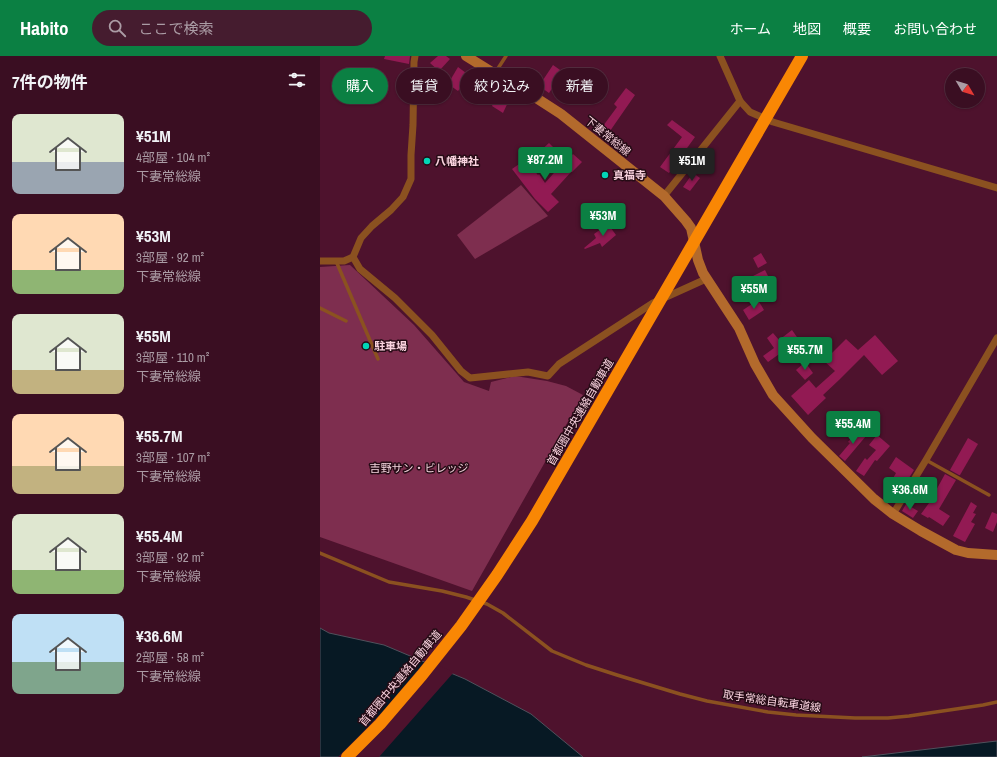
<!DOCTYPE html>
<html lang="ja">
<head>
<meta charset="utf-8">
<style>
	body { margin:0; font-family:"Archivo Narrow","Noto Sans JP",sans-serif; background:#451c2f; color:#f1f3f6; height:100vh; display:flex; flex-direction:column; font-size:15px; white-space:nowrap }
	* { box-sizing:border-box; margin:0 }
	p { font-size:13px; color:#ab9ca5 }
	.icon { flex:none; width:22px; height:22px; fill:none; stroke:currentColor; stroke-width:2; stroke-linecap:round; stroke-linejoin:round }
	.map { position:relative; flex:1; overflow:hidden }
	.side { display:flex; flex-direction:column; background:#3a0e22; width:320px }
	.side>* { flex:none }
	.hud { position:absolute; left:12px; top:12px; width:380px; height:36px; display:flex; gap:8px }
	.needle { width:26px; rotate:128deg }
	.controls { position:absolute; left:625px; top:12px; display:grid; gap:8px }
	.controls a { display:grid; place-items:center; width:40px; height:40px; border-radius:50%; background:#3a0e22; box-shadow:0 1px 3px #0004,0 0 0 1px #542e40; font-size:20px }
	.price { position:absolute; translate:-50% -34px; padding:0 9px; border-radius:4px; background:#0b8043; color:#fff; font-size:13px; line-height:26px; filter:drop-shadow(0 1px 2px #0008) }
	.price::after { content:''; position:absolute; left:50%; top:24px; width:12px; height:9px; margin-left:-6px; background:inherit; clip-path:polygon(0 0,100% 0,50% 100%) }
	.price.on { background:#222; color:#fff }
	ul { padding:0; list-style:none }
	li { display:flex; align-items:center; gap:12px; height:100px; padding:0 12px }
	li span { display:grid; place-items:center; flex:none; width:112px; height:80px; border-radius:8px; color:#555 }
	li>.icon { margin-inline-start:auto }
	span .icon { width:48px; height:48px; fill:#fffc; stroke-width:1 }
	li b { font-size:17px }
	h2 { display:flex; justify-content:space-between; align-items:center; height:48px; padding:0 12px; font-size:17px }
	.tag { padding:0 14px; border-radius:18px; background:#3a0e22; box-shadow:0 1px 3px #0004,0 0 0 1px #542e40; font-size:14px; line-height:36px }
	.tag.on { background:#0b8043; color:#fff }
	header { display:flex; align-items:center; gap:24px; box-sizing:border-box; height:56px; padding:0 20px; background:#0b8043; color:#fff }
	header strong { font-size:19px }
	nav { display:flex; gap:22px; margin-inline-start:auto; font-size:14px }
	.search { width:280px; height:36px; background:#451c2f; display:flex; align-items:center; gap:10px; box-sizing:border-box; padding:0 14px; border-radius:22px; color:#ab9ca5; font-size:15px }
	main { display:flex; flex:1; min-height:0 }
	.map>svg:first-child { display:block }
	.green { fill:#7e2e4f }
	.water { fill:#071924; stroke:#50515c }
	.pier { fill:#4e122d }
	.building { fill:#921a53 }
	.lines { fill:none; stroke-linecap:round; stroke-linejoin:round }
	.lane { stroke:#8b5120; stroke-width:3.5 }
	.street { stroke:#8b5120; stroke-width:7 }
	.secondary { stroke:#b36a2c; stroke-width:10 }
	.highway-bridge { stroke:#f98704; stroke-width:12 }
	.poi-dot { fill:#02d5b6; stroke:#250b15; stroke-width:1.5 }
	.labels { text-anchor:middle; stroke-width:3; stroke-linejoin:round; paint-order:stroke }
	.street-label { font-size:11px; fill:#fad3df; stroke:#250b15 }
	.poi-label { font-size:11px; font-weight:bold; fill:#fad3df; stroke:#250b15; text-anchor:start }
	.park-label { font-size:11px; fill:#f4d4de; stroke:#250b15 }
</style>
</head>
<body>
<header>
<strong>Habito</strong>
<div class="search"><svg class="icon" aria-label="search" viewBox="0 0 24 24"><circle cx="10" cy="10" r="6"/><path d="M15 15l6 6"/></svg>ここで検索</div>
<nav><a>ホーム</a><a>地図</a><a>概要</a><a>お問い合わせ</a></nav>
</header>
<main>
<section class="side">
<h2>7件の物件<svg class="icon" aria-label="filters" viewBox="0 0 24 24"><path d="M4 7h16M4 17h16"/><circle cx="9" cy="7" r="2"/><circle cx="15" cy="17" r="2"/></svg></h2>
<ul>
<li><span style="background:linear-gradient(#dfe7d0 60%,#9aa5b1 0)"><svg class="icon" aria-label="home" viewBox="0 0 24 24"><path d="M3 11l9-7 9 7M6 9v11h12V9"/></svg></span><div><b>¥51M</b><p>4部屋 · 104 m²</p><p>下妻常総線</p></div></li>
<li><span style="background:linear-gradient(#ffd9b3 70%,#8fb573 0)"><svg class="icon" aria-label="home" viewBox="0 0 24 24"><path d="M3 11l9-7 9 7M6 9v11h12V9"/></svg></span><div><b>¥53M</b><p>3部屋 · 92 m²</p><p>下妻常総線</p></div></li>
<li><span style="background:linear-gradient(#dfe7d0 70%,#c2b280 0)"><svg class="icon" aria-label="home" viewBox="0 0 24 24"><path d="M3 11l9-7 9 7M6 9v11h12V9"/></svg></span><div><b>¥55M</b><p>3部屋 · 110 m²</p><p>下妻常総線</p></div></li>
<li><span style="background:linear-gradient(#ffd9b3 65%,#c2b280 0)"><svg class="icon" aria-label="home" viewBox="0 0 24 24"><path d="M3 11l9-7 9 7M6 9v11h12V9"/></svg></span><div><b>¥55.7M</b><p>3部屋 · 107 m²</p><p>下妻常総線</p></div></li>
<li><span style="background:linear-gradient(#dfe7d0 70%,#8fb573 0)"><svg class="icon" aria-label="home" viewBox="0 0 24 24"><path d="M3 11l9-7 9 7M6 9v11h12V9"/></svg></span><div><b>¥55.4M</b><p>3部屋 · 92 m²</p><p>下妻常総線</p></div></li>
<li><span style="background:linear-gradient(#bfe0f5 60%,#7fa58c 0)"><svg class="icon" aria-label="home" viewBox="0 0 24 24"><path d="M3 11l9-7 9 7M6 9v11h12V9"/></svg></span><div><b>¥36.6M</b><p>2部屋 · 58 m²</p><p>下妻常総線</p></div></li>
</ul>
</section>
<div class="map">
<svg width="677" height="701" viewBox="0 0 677 701">
	<rect width="100%" height="100%" fill="#4e122d"/>
	<!-- green -->
	<g class="green">
		<path d="M201,129L228,160L155,203L137,179Z"/>
		<path d="M30,209L94,269L144,326L169,335L171,326L195,320L227,325L246,330L263,339L152,535L0,481V211Z"/>
	</g>
	<!-- water -->
	<g class="water">
		<path d="M0,572L9,577L64,589L145,623L211,658L263,701H0Z"/>
		<path d="M677,685V701H542L668,686Z"/>
	</g>
	<!-- pier -->
	<path class="pier" d="M106,604L134,616L59,701H18L41,678L63,655Z"/>
	<!-- building -->
	<g class="building">
		<path d="M65,0H90L89,8L64,3Z"/>
		<path d="M118,0H126L130,3L119,15L110,7Z"/>
		<path d="M233,9L243,16L229,37L219,30Z"/>
		<path d="M138,11L150,20L138,35L128,28Z"/>
		<path d="M306,32L315,39L290,75L283,70L297,51L294,48Z"/>
		<path d="M178,38L190,42L183,57L172,50Z"/>
		<path d="M352,64L375,81L349,117L340,111L362,81L347,69Z"/>
		<path d="M229,87L237,95L225,106L218,97Z"/>
		<path d="M253,98L262,106L252,116H251L231,138L239,146L228,156L215,143L192,113L205,104L218,119L219,118L225,127L241,109L242,110Z"/>
		<path d="M373,117L380,122L370,135L363,131Z"/>
		<path d="M288,168L296,179L282,191L280,187L265,193L264,192L276,182L274,178Z"/>
		<path d="M441,197L447,207L438,212L433,202Z"/>
		<path d="M445,214L449,222L419,238L414,229L428,221L429,222Z"/>
		<path d="M438,244L444,254L429,264L423,254Z"/>
		<path d="M472,274L479,284L448,306L443,300L454,292L447,282L453,277L459,284Z"/>
		<path d="M555,279L578,305L562,319L544,299L519,324L503,339L506,342L488,359L471,340L489,324L496,332L515,315L504,305L526,283L538,294Z"/>
		<path d="M485,306L493,317L485,324L476,314Z"/>
		<path d="M538,374L546,380L525,405L519,400L530,387L528,386Z"/>
		<path d="M557,379L570,390L557,405L555,404L544,420L536,415L545,402L547,404L556,394L549,389Z"/>
		<path d="M648,382L658,388L640,419H639L630,414Z"/>
		<path d="M576,401L594,414L587,425L585,424L576,441L566,435L576,417L569,412Z"/>
		<path d="M625,418L636,424L619,453L630,460L623,470L609,461L608,462L601,458L609,447Z"/>
		<path d="M651,446L657,450L653,457L656,458L651,466L655,468L645,486L633,480Z"/>
		<path d="M586,448L598,455L593,462L582,455Z"/>
		<path d="M672,456L677,458V466L673,476L665,472Z"/>
	</g>
	<g class="lines">
		<!-- lane -->
		<g class="lane">
			<path d="M175,17L186,0"/>
			<path d="M16,205L58,303"/>
			<path d="M0,252L26,265"/>
			<path d="M606,404L669,439"/>
			<path d="M0,497L69,526L122,535L146,541L167,548L183,557L232,595L266,609L297,619L360,638L387,645L448,656L476,659L535,662H568L589,660L663,649L677,646"/>
		</g>
		<!-- street -->
		<g class="street">
			<path d="M400,0L420,45L430,56L453,66L677,132"/>
			<path d="M344,140L420,45"/>
			<path d="M33,201L40,213L75,242L112,279L141,315L150,322L208,316L228,320L239,308L333,247L386,223"/>
			<path d="M0,205H24L33,201L41,182L52,170L71,154L83,141L91,123V99L93,69L94,6L95,0"/>
			<path d="M573,458L606,404L677,282"/>
		</g>
		<!-- secondary -->
		<path class="secondary" d="M146,0L175,18L193,27L241,58L344,140L366,165L371,172L378,204L383,217L419,272L435,308L453,339L492,382L554,443L573,458L601,475L636,494L648,497L677,499"/>
		<!-- highway-bridge -->
		<path class="highway-bridge" d="M27,701L60,668L102,619L141,570L177,519L212,465L482,0"/>
	</g>
	<!-- markers -->
	<g class="poi-dot">
		<circle cx="107" cy="105" r="4"/>
		<circle cx="285" cy="119" r="4"/>
		<circle cx="46" cy="290" r="4"/>
	</g>
	<g class="labels">
		<!-- street labels -->
		<g class="street-label">
			<text transform="translate(288 80) rotate(39)" y="4">下妻常総線</text>
			<text transform="translate(260 356) rotate(-60)" y="4">首都圏中央連絡自動車道</text>
			<text transform="translate(80 622) rotate(-50)" y="4">首都圏中央連絡自動車道</text>
			<text transform="translate(452 645) rotate(8)" y="4">取手常総自転車道線</text>
		</g>
		<!-- poi labels -->
		<g class="poi-label">
			<text x="115" y="109">八幡神社</text>
			<text x="293" y="123">真福寺</text>
			<text x="54" y="294">駐車場</text>
		</g>
		<!-- park labels -->
		<g class="park-label">
			<text x="99" y="416">吉野サン・ビレッジ</text>
		</g>
	</g>
</svg>
<div class="controls">
<a><svg class="needle" viewBox="-14 -14 28 28"><path d="M0-13l5 13h-10z" fill="#e53935"/><path d="M0 13l5-13h-10z" fill="#ab9ca5"/></svg></a>
</div>
<b class="price" style="left:225px;top:125px">¥87.2M</b>
<b class="price on" style="left:372px;top:126px">¥51M</b>
<b class="price" style="left:283px;top:181px">¥53M</b>
<b class="price" style="left:434px;top:254px">¥55M</b>
<b class="price" style="left:485px;top:315px">¥55.7M</b>
<b class="price" style="left:533px;top:389px">¥55.4M</b>
<b class="price" style="left:590px;top:455px">¥36.6M</b>
<div class="hud">
<a class="tag on">購入</a>
<a class="tag">賃貸</a>
<a class="tag">絞り込み</a>
<a class="tag">新着</a>
</div>
</div>
</main>
</body>
</html>
